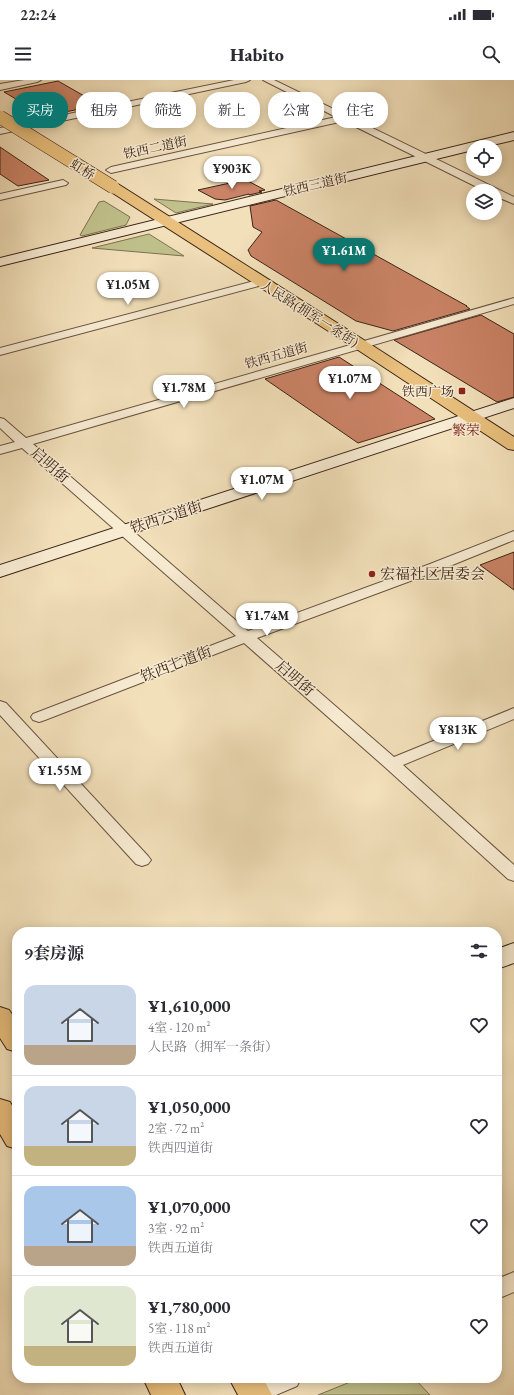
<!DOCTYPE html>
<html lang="zh">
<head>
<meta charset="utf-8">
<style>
	body { margin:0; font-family:"EB Garamond","Noto Serif SC",serif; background:#f7f7f7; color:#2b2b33; height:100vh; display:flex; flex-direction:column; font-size:15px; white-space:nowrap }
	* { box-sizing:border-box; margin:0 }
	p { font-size:13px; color:#7c7c81 }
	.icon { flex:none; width:22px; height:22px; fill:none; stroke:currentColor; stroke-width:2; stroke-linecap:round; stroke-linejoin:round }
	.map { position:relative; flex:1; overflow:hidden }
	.side { position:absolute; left:12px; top:847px; width:490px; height:456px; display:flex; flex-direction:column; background:#fff; border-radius:16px; box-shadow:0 2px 10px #0003 }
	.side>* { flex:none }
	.top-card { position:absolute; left:12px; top:12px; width:490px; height:36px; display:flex; gap:8px }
	.tools { position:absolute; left:466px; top:60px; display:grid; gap:8px }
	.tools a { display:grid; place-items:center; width:36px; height:36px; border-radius:50%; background:#fff; box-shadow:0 2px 10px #0003; font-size:20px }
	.price { position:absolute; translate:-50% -34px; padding:0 9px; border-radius:14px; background:#fff; color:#222; font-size:13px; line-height:26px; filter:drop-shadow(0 1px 2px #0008) }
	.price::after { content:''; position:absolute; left:50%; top:24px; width:12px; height:9px; margin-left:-6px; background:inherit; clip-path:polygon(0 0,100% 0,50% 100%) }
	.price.current { background:#0f766e; color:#fff }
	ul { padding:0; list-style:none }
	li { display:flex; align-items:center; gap:12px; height:100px; padding:0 12px }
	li+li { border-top:1px solid #e1e1e2 }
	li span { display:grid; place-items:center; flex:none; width:112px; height:80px; border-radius:12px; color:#555 }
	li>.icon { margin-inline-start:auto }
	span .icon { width:48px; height:48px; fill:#fffc; stroke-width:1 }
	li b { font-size:17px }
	h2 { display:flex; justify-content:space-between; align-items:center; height:48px; padding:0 12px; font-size:17px }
	.pill { padding:0 14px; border-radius:16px; background:#fff; box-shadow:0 2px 10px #0003; font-size:14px; line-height:36px }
	.pill.current { background:#0f766e; color:#fff }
	.status { display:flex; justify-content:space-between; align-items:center; height:28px; padding:0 20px; background:#fff; direction:ltr }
	.status svg { height:11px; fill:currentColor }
	header { display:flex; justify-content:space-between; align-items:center; height:52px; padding:0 12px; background:#fff; font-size:18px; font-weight:800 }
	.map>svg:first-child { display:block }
	.green { fill:#c0c18c; stroke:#7e7252 }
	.building { fill:#ca8366; stroke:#3c2417 }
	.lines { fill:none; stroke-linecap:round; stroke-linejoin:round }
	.minor-casing { stroke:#6a5340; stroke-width:2 }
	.secondary-casing { stroke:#3c2417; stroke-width:2 }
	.primary-casing { stroke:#3c2417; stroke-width:2 }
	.minor { fill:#f7ebd2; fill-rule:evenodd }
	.secondary { fill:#f7ebd2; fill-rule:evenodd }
	.primary { fill:#e9c07d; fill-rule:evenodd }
	.primary-bridge-casing { stroke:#3c2417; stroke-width:14; stroke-linecap:butt }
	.primary-bridge { stroke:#e9c07d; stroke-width:13 }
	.poi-dot { fill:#8f2418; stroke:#f7ebd2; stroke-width:1.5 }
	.labels { text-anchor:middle; stroke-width:3; stroke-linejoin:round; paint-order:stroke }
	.far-street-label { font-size:13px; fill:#3c2417; stroke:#f7ebd2 }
	.far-poi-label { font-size:13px; fill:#3c2417; stroke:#f7ebd2; text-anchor:end }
	.far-quarter-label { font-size:14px; fill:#7a1f14; stroke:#f7ebd2 }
	.street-label { font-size:15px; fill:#3c2417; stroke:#f7ebd2 }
	.poi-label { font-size:15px; fill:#3c2417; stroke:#f7ebd2; text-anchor:start }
</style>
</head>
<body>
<div class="status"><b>22:24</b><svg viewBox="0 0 49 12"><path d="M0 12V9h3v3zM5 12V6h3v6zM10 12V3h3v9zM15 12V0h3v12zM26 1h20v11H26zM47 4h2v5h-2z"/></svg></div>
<header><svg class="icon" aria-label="menu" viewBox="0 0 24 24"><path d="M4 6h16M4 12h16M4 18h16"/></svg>Habito<svg class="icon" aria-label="search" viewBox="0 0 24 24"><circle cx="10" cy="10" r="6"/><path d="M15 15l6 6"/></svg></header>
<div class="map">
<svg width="514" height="1315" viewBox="0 0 514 1315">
	<rect width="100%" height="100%" fill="#f2e0ba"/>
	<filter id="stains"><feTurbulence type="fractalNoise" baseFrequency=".005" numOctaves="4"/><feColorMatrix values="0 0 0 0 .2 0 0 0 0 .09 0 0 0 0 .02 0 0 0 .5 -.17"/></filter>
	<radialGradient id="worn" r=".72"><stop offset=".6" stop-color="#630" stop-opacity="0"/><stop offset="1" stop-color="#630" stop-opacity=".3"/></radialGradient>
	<!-- green -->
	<g class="green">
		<path d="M154,119L213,124L176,133Z"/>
		<path d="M104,121L130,137L126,145L82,156L80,155L99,122Z"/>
		<path d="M149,154L184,176L92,168Z"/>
		<path d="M360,1298H414L430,1315H318Z"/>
	</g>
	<!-- building -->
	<g class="building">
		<path d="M58,1L100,25L45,36L4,12Z"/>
		<path d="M0,67L49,100L18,106L0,94Z"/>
		<path d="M239,101H248L265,110L259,111L262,112L249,115V114L225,120L215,119L198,110Z"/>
		<path d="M276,120L467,226H466L470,229L393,251L356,241L251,176L248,170L262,152L253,147L250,126Z"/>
		<path d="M481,235L514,254V317L497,322L394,260Z"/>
		<path d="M339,277L435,339L358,363L265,299Z"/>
		<path d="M514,472V510L480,485Z"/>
	</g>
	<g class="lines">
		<!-- minor casing -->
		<g class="minor-casing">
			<g id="minor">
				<path d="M24,0H41L37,2L0,10V4Z"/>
				<path d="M234,0H250L246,2L0,54V48Z"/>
				<path d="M263,0H274L514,117V124L495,116V111H485L344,41L111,93L106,90L111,87L336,37Z"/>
				<path d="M63,100L68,103L66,105L0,120V114Z"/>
				<path d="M262,199L267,202L266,204L0,275V268Z"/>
				<path d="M514,218V224L33,364L248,551L430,484L514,451V460L440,490L257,558L394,677L514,628V639L403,685L514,785V801L508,799L386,688L244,563L45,640L39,642L33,640L31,637L33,634L236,556L22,368L0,374V366L15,362L0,348V338L4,339L26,358Z"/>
				<path d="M0,621L6,623L148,776L151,780L148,784L142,786L136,784L0,635Z"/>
				<path d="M514,1192V1212L497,1219V1199Z"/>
				<path d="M263,1298H301L297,1306L276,1315H244L243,1313L247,1305Z"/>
			</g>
		</g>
		<!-- secondary casing -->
		<g class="secondary-casing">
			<g id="secondary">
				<path d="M514,52V60L484,67H473V70L0,186V178Z"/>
				<path d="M514,318V328L0,497V485Z"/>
				<path d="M514,863V883L497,889V869Z"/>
			</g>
		</g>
		<!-- primary casing -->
		<g class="primary-casing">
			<g id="primary">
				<path d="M113,103L118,104L367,262L514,357V370L508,369L355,268L108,110L106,107L108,104Z"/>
				<path d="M0,927L9,930L17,941V972L7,969L0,958Z"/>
				<path d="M0,1019L10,1022L17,1034V1069L7,1066L0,1054Z"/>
				<path d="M143,1298H177L185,1315H151Z"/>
				<path d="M229,1298H263L272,1315H238Z"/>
			</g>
		</g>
		<!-- minor -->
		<use href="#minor" class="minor"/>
		<!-- secondary -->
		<use href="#secondary" class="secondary"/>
		<!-- primary -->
		<use href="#primary" class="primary"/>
		<!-- primary-bridge casing -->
		<g class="primary-bridge-casing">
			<path id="primary-bridge" d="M0,37L113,107"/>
		</g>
		<!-- primary-bridge -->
		<use href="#primary-bridge" class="primary-bridge"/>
	</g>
	<!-- markers -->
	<g class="poi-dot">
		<rect x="458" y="307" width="8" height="8" rx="2"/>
		<circle cx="372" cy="494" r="4"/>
	</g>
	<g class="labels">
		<!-- far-street labels -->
		<g class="far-street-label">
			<text transform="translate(155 67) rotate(-12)" y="5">铁西二道街</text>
			<text transform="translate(83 89) rotate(32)" y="5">虹桥</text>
			<text transform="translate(315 104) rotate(-13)" y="5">铁西三道街</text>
			<text transform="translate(310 233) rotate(32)" y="5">人民路(拥军一条街)</text>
			<text transform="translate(276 275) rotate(-16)" y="5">铁西五道街</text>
		</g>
		<!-- far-poi labels -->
		<g class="far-poi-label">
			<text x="454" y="316">铁西广场</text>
		</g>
		<!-- far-quarter labels -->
		<g class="far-quarter-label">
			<text x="466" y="355">繁荣</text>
		</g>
		<!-- street labels -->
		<g class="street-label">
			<text transform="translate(50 385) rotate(41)" y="5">启明街</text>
			<text transform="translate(166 437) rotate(-18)" y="5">铁西六道街</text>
			<text transform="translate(176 584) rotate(-21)" y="5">铁西七道街</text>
			<text transform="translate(295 598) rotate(41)" y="5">启明街</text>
		</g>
		<!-- poi labels -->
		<g class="poi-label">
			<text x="380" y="499">宏福社区居委会</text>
		</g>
	</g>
	<rect width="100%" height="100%" filter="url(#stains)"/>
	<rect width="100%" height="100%" fill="url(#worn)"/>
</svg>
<div class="tools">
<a><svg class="icon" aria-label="locate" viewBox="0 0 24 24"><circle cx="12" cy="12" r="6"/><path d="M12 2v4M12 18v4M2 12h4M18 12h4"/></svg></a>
<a><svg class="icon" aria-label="layers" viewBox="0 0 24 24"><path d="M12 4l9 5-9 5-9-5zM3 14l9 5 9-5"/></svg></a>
</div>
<b class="price" style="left:232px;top:110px">¥903K</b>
<b class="price current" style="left:344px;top:192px">¥1.61M</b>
<b class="price" style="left:128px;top:226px">¥1.05M</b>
<b class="price" style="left:350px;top:320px">¥1.07M</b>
<b class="price" style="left:184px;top:329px">¥1.78M</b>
<b class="price" style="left:262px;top:421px">¥1.07M</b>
<b class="price" style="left:267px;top:557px">¥1.74M</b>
<b class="price" style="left:458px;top:671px">¥813K</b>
<b class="price" style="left:60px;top:712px">¥1.55M</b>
<div class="top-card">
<a class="pill current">买房</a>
<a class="pill">租房</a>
<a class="pill">筛选</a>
<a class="pill">新上</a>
<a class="pill">公寓</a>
<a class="pill">住宅</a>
</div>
<section class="side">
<h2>9套房源<svg class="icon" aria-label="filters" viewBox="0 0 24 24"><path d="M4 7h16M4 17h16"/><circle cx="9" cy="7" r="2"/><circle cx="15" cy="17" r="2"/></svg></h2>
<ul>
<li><span style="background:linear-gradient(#c9d6e8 75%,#b9a48a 0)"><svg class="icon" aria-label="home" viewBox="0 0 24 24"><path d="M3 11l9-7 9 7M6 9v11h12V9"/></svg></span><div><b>¥1,610,000</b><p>4室 · 120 m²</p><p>人民路（拥军一条街）</p></div><svg class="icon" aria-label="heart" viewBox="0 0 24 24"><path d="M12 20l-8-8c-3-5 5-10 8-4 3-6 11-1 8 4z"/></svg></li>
<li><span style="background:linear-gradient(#c9d6e8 75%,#c2b280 0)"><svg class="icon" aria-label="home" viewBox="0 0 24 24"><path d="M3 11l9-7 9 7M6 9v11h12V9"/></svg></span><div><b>¥1,050,000</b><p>2室 · 72 m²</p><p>铁西四道街</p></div><svg class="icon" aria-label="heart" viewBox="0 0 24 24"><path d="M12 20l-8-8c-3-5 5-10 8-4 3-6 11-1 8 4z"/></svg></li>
<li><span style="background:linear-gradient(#a9c7e8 75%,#b9a48a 0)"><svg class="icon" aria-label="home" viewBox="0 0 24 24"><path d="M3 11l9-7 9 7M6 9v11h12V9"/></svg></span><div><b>¥1,070,000</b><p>3室 · 92 m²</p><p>铁西五道街</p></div><svg class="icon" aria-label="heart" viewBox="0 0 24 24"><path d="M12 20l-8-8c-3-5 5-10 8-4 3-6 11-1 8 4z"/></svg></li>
<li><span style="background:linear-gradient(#dfe7d0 75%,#c2b280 0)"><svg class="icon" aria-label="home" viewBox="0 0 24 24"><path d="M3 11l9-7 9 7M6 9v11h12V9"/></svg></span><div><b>¥1,780,000</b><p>5室 · 118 m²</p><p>铁西五道街</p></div><svg class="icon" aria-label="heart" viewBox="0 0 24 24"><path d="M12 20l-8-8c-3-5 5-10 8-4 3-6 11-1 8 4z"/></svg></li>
</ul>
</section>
</div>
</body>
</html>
